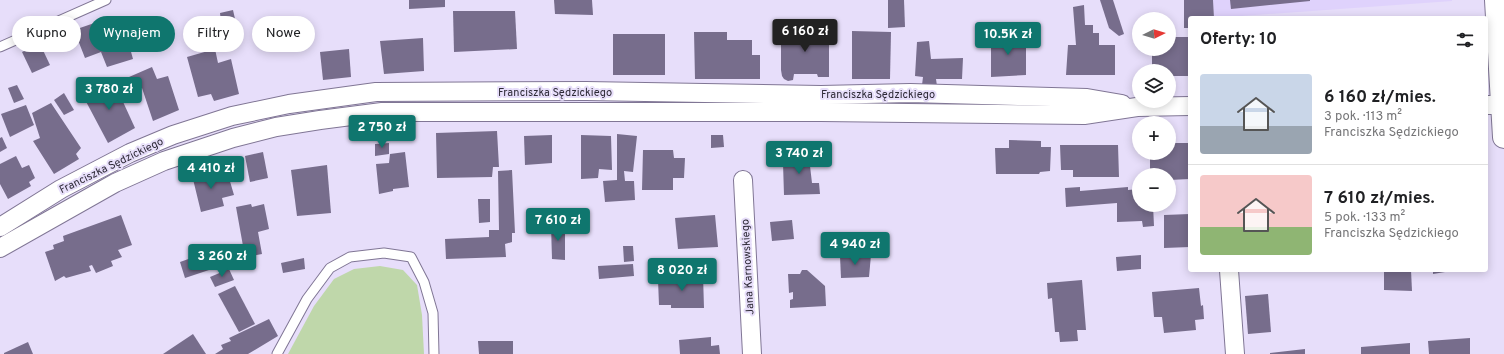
<!DOCTYPE html>
<html lang="pl">
<head>
<meta charset="utf-8">
<style>
	body { margin:0; font-family:Overpass,sans-serif; background:#f6f6f6; color:#202124; height:100vh; display:flex; flex-direction:column; font-size:15px; white-space:nowrap }
	* { box-sizing:border-box; margin:0 }
	p { font-size:13px; color:#757577 }
	.icon { flex:none; width:22px; height:22px; fill:none; stroke:currentColor; stroke-width:2; stroke-linecap:round; stroke-linejoin:round }
	.map { position:relative; flex:1; overflow:hidden }
	.sheet { position:absolute; left:1188px; top:16px; width:300px; height:256px; display:flex; flex-direction:column; background:#fff; border-radius:4px; box-shadow:0 2px 10px #0003 }
	.sheet>* { flex:none }
	.hud { position:absolute; left:12px; top:16px; width:380px; height:36px; display:flex; gap:8px }
	.needle { width:26px; rotate:85deg }
	.fabs { position:absolute; left:1132px; top:12px; display:grid; gap:8px }
	.fabs a { display:grid; place-items:center; width:44px; height:44px; border-radius:50%; background:#fff; box-shadow:0 2px 10px #0003; font-size:20px }
	.price { position:absolute; translate:-50% -34px; padding:0 9px; border-radius:4px; background:#0f766e; color:#fff; font-size:13px; line-height:26px; filter:drop-shadow(0 1px 2px #0008) }
	.price::after { content:''; position:absolute; left:50%; top:24px; width:12px; height:9px; margin-left:-6px; background:inherit; clip-path:polygon(0 0,100% 0,50% 100%) }
	.price.active { background:#222; color:#fff }
	ul { padding:0; list-style:none }
	li { display:flex; align-items:center; gap:12px; height:100px; padding:0 12px }
	li+li { border-top:1px solid #e0e0e0 }
	li span { display:grid; place-items:center; flex:none; width:112px; height:80px; border-radius:4px; color:#555 }
	li>.icon { margin-inline-start:auto }
	span .icon { width:48px; height:48px; fill:#fffc; stroke-width:1 }
	li b { font-size:17px }
	h2 { display:flex; justify-content:space-between; align-items:center; height:48px; padding:0 12px; font-size:17px }
	.chip { padding:0 14px; border-radius:18px; background:#fff; box-shadow:0 2px 10px #0003; font-size:14px; line-height:36px }
	.chip.active { background:#0f766e; color:#fff }
	.map>svg:first-child { display:block }
	.built { fill:#dfd2fc }
	.green { fill:#bfd7aa }
	.building { fill:#776d8c }
	.lines { fill:none; stroke-linecap:round; stroke-linejoin:round }
	.lane-casing { stroke:#807695; stroke-width:11 }
	.street-casing { stroke:#807695; stroke-width:20 }
	.secondary-casing { stroke:#807695; stroke-width:24 }
	.lane { stroke:#fff; stroke-width:9 }
	.street { stroke:#fff; stroke-width:18 }
	.secondary { stroke:#fff; stroke-width:22 }
	.labels { text-anchor:middle; stroke-width:4; stroke-linejoin:round; paint-order:stroke }
	.street-label { font-size:11px; fill:#2e2a37; stroke:#e7defa }
</style>
</head>
<body>
<div class="map">
<svg width="1504" height="354" viewBox="0 0 1504 354">
	<rect width="100%" height="100%" fill="#e7defa"/>
	<!-- built -->
	<path class="built" d="M1213,0H1452V1L1214,18Z"/>
	<!-- green -->
	<path class="green" d="M380,266L403,270L417,285L422,315L424,354H288L314,306L334,279L354,269Z"/>
	<!-- building -->
	<g class="building">
		<path d="M409,0H445V7L409,9Z"/>
		<path d="M554,0H592L593,15L555,14Z"/>
		<path d="M888,0H904L905,27L888,28Z"/>
		<path d="M1100,0H1113L1124,34L1119,36L1109,28Z"/>
		<path d="M1184,0H1213L1214,18H1190V28H1184Z"/>
		<path d="M1230,0H1310V1L1231,9Z"/>
		<path d="M1084,5L1085,25H1093V33H1099V45H1115V75H1066L1068,45H1076L1073,7Z"/>
		<path d="M233,10L240,41L233,42L231,29L222,31L220,13Z"/>
		<path d="M453,11H515L517,49L454,52Z"/>
		<path d="M106,19L116,45L128,41L133,59L107,67L101,52L85,58L74,30Z"/>
		<path d="M829,30V77H818L817,74H794L793,80L788,81L784,79L782,76L781,70V31Z"/>
		<path d="M852,31L891,32L890,79H852Z"/>
		<path d="M694,32H727V40H752V55H760V79H695Z"/>
		<rect x="613" y="34" width="52" height="41"/>
		<path d="M1026,35V75L991,77V36Z"/>
		<path d="M1169,37H1190V76H1169V71H1152V49H1169Z"/>
		<path d="M423,38L424,71L384,74L380,41Z"/>
		<path d="M929,41L931,59L963,58L962,79H936L937,86L922,85L923,77L915,76L917,42Z"/>
		<path d="M40,44L50,65L32,73L22,52Z"/>
		<path d="M215,49L218,63L231,59L239,94L214,101L211,94L198,97L187,57Z"/>
		<path d="M349,49L351,77L323,80L320,52Z"/>
		<path d="M152,67L157,79L168,76L179,110L153,121L142,88L134,91L129,77Z"/>
		<path d="M113,80L135,128L108,143L82,94Z"/>
		<path d="M17,85L24,99L14,103L8,88Z"/>
		<path d="M64,93L74,110L64,115L54,100Z"/>
		<path d="M51,103L81,148L76,154L79,159L54,174L33,141L40,138L32,113Z"/>
		<path d="M26,105L34,125L10,137L1,114Z"/>
		<path d="M497,131L499,167H493L492,177L437,178L436,133Z"/>
		<path d="M617,134L637,136L633,172L624,171L625,181H634L635,200L605,202L603,181L617,180Z"/>
		<path d="M552,135V163L525,165L524,136Z"/>
		<path d="M581,135L611,136L612,170L599,169L598,178L581,179Z"/>
		<path d="M711,135H723L724,147L711,148Z"/>
		<path d="M2,137L7,148L0,152V138Z"/>
		<path d="M1009,140L1041,141V147H1051L1050,171L1040,172L1039,174H996L995,148H1009Z"/>
		<path d="M389,143V154L375,156V144Z"/>
		<path d="M1169,143H1190V179L1169,180V175H1160V173H1150V153H1169Z"/>
		<path d="M1060,145H1118L1119,177H1073V170H1061Z"/>
		<path d="M808,149L812,183H819L820,194L784,195L783,163L791,162L790,150Z"/>
		<path d="M643,150H673L674,158H685L684,178H673V190H642Z"/>
		<path d="M263,152L268,178L250,182L245,156Z"/>
		<path d="M405,152L409,187L393,189V191L379,194L376,164L389,163L390,154Z"/>
		<path d="M16,156L22,168L29,165L35,178L29,182L31,186L8,199L0,184V164Z"/>
		<path d="M327,165L331,213L297,216L291,170Z"/>
		<path d="M214,168L218,180L229,178L234,195L222,198L224,206L201,212L192,175Z"/>
		<path d="M512,170L515,233H512V242L505,244L506,257L446,259L445,239L489,237V230H499L498,171Z"/>
		<path d="M1080,187V191L1128,187V190L1139,189V205H1153L1154,226L1143,227L1142,221L1117,222V203L1066,207L1065,188Z"/>
		<path d="M478,199H490V222L479,223Z"/>
		<path d="M251,204L252,207L264,204L269,229L258,232L262,254L245,257L236,207Z"/>
		<path d="M1190,214V247L1164,248V215Z"/>
		<path d="M121,215L132,245L118,250L122,257L111,261L113,266L96,273L92,265L89,266L91,271L66,278L64,276L55,281L45,252L54,249L53,245L64,241L63,236Z"/>
		<path d="M715,215L718,247L678,249L675,218Z"/>
		<path d="M792,220L794,239L772,241L770,222Z"/>
		<path d="M551,225L565,226V260L552,259Z"/>
		<path d="M623,246H633L634,261L624,262Z"/>
		<path d="M213,255L218,267L185,278L180,262L194,257L196,260Z"/>
		<path d="M871,255L869,277L841,278L840,256Z"/>
		<path d="M1141,255V269L1117,271L1116,257Z"/>
		<path d="M304,258L305,269L283,273L281,263Z"/>
		<path d="M633,264L634,276L599,279L598,266Z"/>
		<path d="M229,269L234,280L215,287L210,277Z"/>
		<path d="M802,270H807L825,286L826,306L790,308V300L793,299V292L789,293L788,274H800Z"/>
		<path d="M1384,270H1411L1412,291L1384,290Z"/>
		<path d="M1433,270H1451V271L1433,274Z"/>
		<path d="M671,275H703L704,308H671V305H659L658,280L666,279V283H671Z"/>
		<path d="M1082,280L1086,330H1077L1078,341L1060,342L1059,332H1055L1052,298L1048,299L1047,283Z"/>
		<path d="M235,286L255,324L239,332L218,294Z"/>
		<path d="M1199,288L1201,306L1203,305L1204,319L1195,320L1196,330L1164,333L1162,317H1154L1152,292Z"/>
		<path d="M1268,294L1271,332L1248,334L1245,296Z"/>
		<path d="M269,319L278,336L248,354H215L223,349L221,345L231,341L229,338Z"/>
		<path d="M193,334L206,354H163Z"/>
		<path d="M711,337V346L719,345L720,354H680L679,340Z"/>
		<path d="M1470,338V354H1429L1428,341Z"/>
		<path d="M478,341H513V354H479Z"/>
		<path d="M28,342L33,354H4V353Z"/>
		<path d="M1410,343V354H1361V347Z"/>
		<path d="M1305,349V354H1270V353Z"/>
	</g>
	<g class="lines">
		<!-- lane casing -->
		<g class="lane-casing">
			<g id="lane">
				<path d="M0,47L106,0"/>
				<path d="M277,354L307,299L330,268L350,257L384,253L411,257L424,282L433,313L434,354"/>
			</g>
		</g>
		<!-- street casing -->
		<g class="street-casing">
			<g id="street">
				<path d="M1486,105H1502"/>
				<path d="M743,180L752,354"/>
				<path d="M0,227L61,189L130,153L173,135L232,116L289,104L376,92L586,91L821,95L910,93L1087,98L1122,104"/>
				<path d="M0,248L115,183L164,161L233,138L276,127L320,120L382,112H821L1084,115L1137,107L1190,106"/>
				<path d="M1229,270L1235,354"/>
			</g>
		</g>
		<!-- secondary casing -->
		<g class="secondary-casing">
			<path id="secondary" d="M1496,0L1504,137"/>
		</g>
		<!-- lane -->
		<use href="#lane" class="lane"/>
		<!-- street -->
		<use href="#street" class="street"/>
		<!-- secondary -->
		<use href="#secondary" class="secondary"/>
	</g>
	<g class="labels">
		<!-- street labels -->
		<g class="street-label">
			<text x="555" y="96">Franciszka Sędzickiego</text>
			<text x="878" y="98">Franciszka Sędzickiego</text>
			<text transform="translate(111 165) rotate(-26)" y="4">Franciszka Sędzickiego</text>
			<text transform="translate(747 267) rotate(-93)" y="4">Jana Karnowskiego</text>
		</g>
	</g>
</svg>
<div class="fabs">
<a><svg class="needle" viewBox="-14 -14 28 28"><path d="M0-13l5 13h-10z" fill="#e53935"/><path d="M0 13l5-13h-10z" fill="#757577"/></svg></a>
<a><svg class="icon" aria-label="layers" viewBox="0 0 24 24"><path d="M12 4l9 5-9 5-9-5zM3 14l9 5 9-5"/></svg></a>
<a>+</a>
<a>−</a>
</div>
<b class="price active" style="left:805px;top:53px">6 160 zł</b>
<b class="price" style="left:1008px;top:56px">10.5K zł</b>
<b class="price" style="left:109px;top:111px">3 780 zł</b>
<b class="price" style="left:382px;top:149px">2 750 zł</b>
<b class="price" style="left:799px;top:175px">3 740 zł</b>
<b class="price" style="left:211px;top:190px">4 410 zł</b>
<b class="price" style="left:558px;top:242px">7 610 zł</b>
<b class="price" style="left:855px;top:266px">4 940 zł</b>
<b class="price" style="left:222px;top:278px">3 260 zł</b>
<b class="price" style="left:682px;top:292px">8 020 zł</b>
<div class="hud">
<a class="chip">Kupno</a>
<a class="chip active">Wynajem</a>
<a class="chip">Filtry</a>
<a class="chip">Nowe</a>
</div>
<section class="sheet">
<h2>Oferty: 10<svg class="icon" aria-label="filters" viewBox="0 0 24 24"><path d="M4 7h16M4 17h16"/><circle cx="9" cy="7" r="2"/><circle cx="15" cy="17" r="2"/></svg></h2>
<ul>
<li><span style="background:linear-gradient(#c9d6e8 65%,#9aa5b1 0)"><svg class="icon" aria-label="home" viewBox="0 0 24 24"><path d="M3 11l9-7 9 7M6 9v11h12V9"/></svg></span><div><b>6 160 zł/mies.</b><p>3 pok. · 113 m²</p><p>Franciszka Sędzickiego</p></div></li>
<li><span style="background:linear-gradient(#f6c9c9 65%,#8fb573 0)"><svg class="icon" aria-label="home" viewBox="0 0 24 24"><path d="M3 11l9-7 9 7M6 9v11h12V9"/></svg></span><div><b>7 610 zł/mies.</b><p>5 pok. · 133 m²</p><p>Franciszka Sędzickiego</p></div></li>
</ul>
</section>
</div>
</body>
</html>
